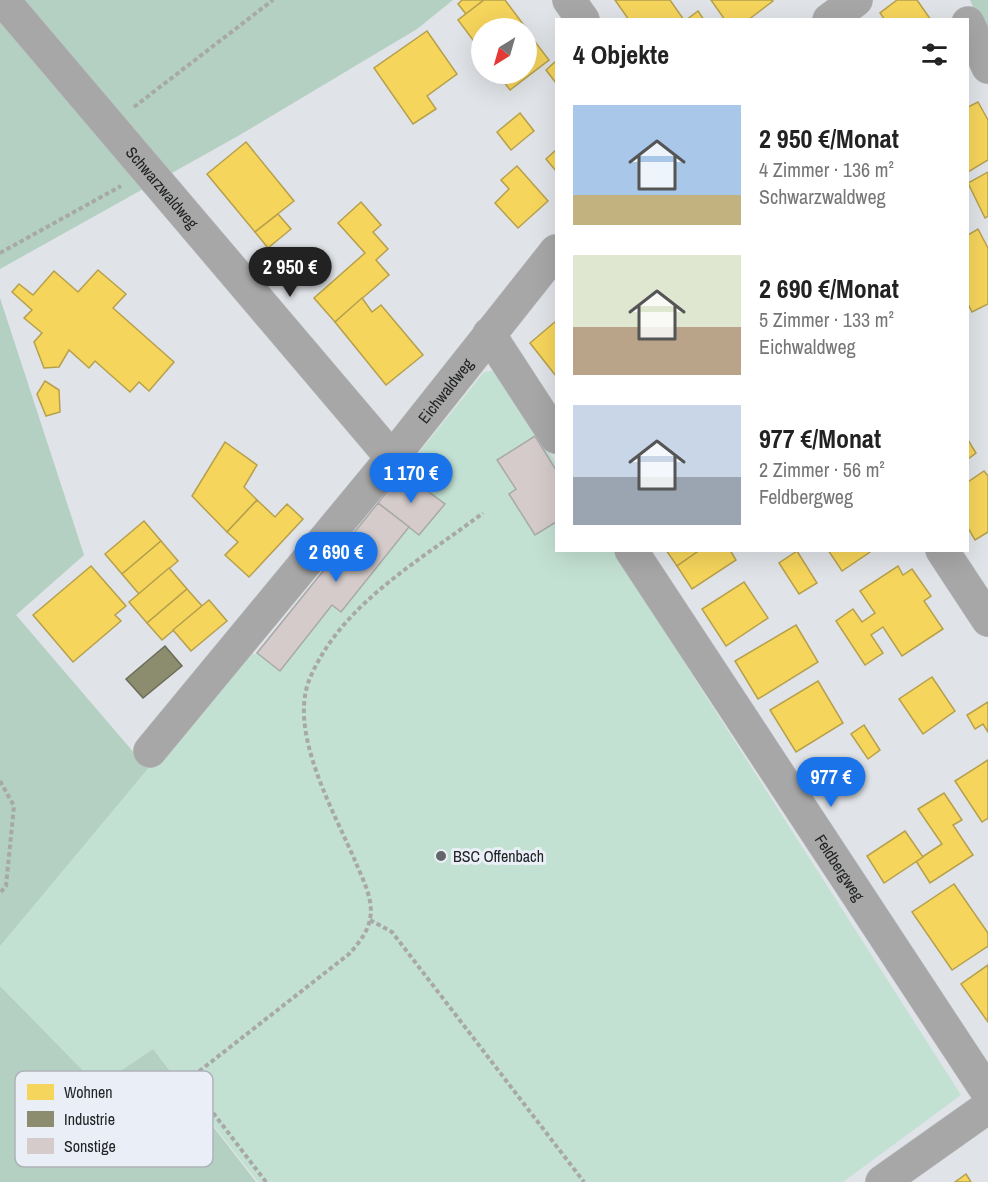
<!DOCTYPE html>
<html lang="de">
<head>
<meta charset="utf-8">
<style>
	body { margin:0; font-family:"Archivo Narrow",sans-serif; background:#f6f6f6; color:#222; height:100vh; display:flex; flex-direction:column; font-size:22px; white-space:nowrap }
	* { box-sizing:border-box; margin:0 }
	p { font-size:20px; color:#767676 }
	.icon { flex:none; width:33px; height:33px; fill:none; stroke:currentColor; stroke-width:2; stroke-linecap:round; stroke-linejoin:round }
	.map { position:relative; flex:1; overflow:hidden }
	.panel { position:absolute; left:555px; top:18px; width:414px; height:534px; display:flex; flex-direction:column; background:#fff; border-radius:0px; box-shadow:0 6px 24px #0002 }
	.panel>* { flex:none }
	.needle { width:39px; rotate:217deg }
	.tools { position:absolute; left:471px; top:18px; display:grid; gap:12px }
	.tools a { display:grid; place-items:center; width:66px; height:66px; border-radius:50%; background:#fff; box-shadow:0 6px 24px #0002; font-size:30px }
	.price { position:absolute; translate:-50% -51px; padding:0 14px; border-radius:21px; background:#1a73e8; color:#fff; font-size:20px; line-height:39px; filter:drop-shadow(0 2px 3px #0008) }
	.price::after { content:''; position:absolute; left:50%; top:36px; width:18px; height:14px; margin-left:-9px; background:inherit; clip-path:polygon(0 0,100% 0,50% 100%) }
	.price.selected { background:#222; color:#fff }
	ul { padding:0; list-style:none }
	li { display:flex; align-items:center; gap:18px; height:150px; padding:0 18px }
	li span { display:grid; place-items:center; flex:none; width:168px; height:120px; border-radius:0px; color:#555 }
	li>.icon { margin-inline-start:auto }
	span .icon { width:72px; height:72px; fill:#fffc; stroke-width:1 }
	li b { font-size:26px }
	h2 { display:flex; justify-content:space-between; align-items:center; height:72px; padding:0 18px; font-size:26px }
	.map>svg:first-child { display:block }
	.green { fill:#c3e1d3 }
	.forest { fill:#b3d0c2 }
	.homes { fill:#f6d55c; stroke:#b6a04c; stroke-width:1.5 }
	.industry { fill:#8c8c6e; stroke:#6c6c58; stroke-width:1.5 }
	.building { fill:#d4cbca; stroke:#a9a9aa; stroke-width:1.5 }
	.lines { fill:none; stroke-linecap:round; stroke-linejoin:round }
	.minor-casing { stroke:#bec0c3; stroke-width:34 }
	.path { stroke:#a8a8a9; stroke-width:4; stroke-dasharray:4.5 3; stroke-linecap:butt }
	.minor { stroke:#a7a7a7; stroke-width:33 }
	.poi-dot { fill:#646669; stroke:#eaeff7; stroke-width:2 }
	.labels { text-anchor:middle; stroke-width:6; stroke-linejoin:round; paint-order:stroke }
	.street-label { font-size:16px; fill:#212325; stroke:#eaeff7 }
	.poi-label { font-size:16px; fill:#212325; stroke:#eaeff7; text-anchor:start }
	.key { fill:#eaeff7; stroke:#aeb2b8; stroke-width:1.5 }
	.key-label { font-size:16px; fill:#212325 }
</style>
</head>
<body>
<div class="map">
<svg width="988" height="1182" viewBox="0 0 988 1182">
	<rect width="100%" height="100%" fill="#e0e3e7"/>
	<!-- green -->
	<path class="green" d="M498,370L556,463V550L613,551L961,1095L843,1182H258L153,1049L98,1086L0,986V946L243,646L255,655L484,372Z"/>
	<!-- forest -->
	<g class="forest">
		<path d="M0,0H453L417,29L238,136L0,269Z"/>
		<path d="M970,0H988V39Z"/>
		<path d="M0,298L84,555L16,615L135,754L150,766L0,946Z"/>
		<path d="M0,986L98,1086L153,1049L256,1182H0Z"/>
	</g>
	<!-- homes -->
	<g class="homes">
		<path d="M462,0H484L466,14L458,4Z"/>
		<path d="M484,0H505L526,28H482V52L458,20Z"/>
		<path d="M615,0H670L684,20H629Z"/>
		<path d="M711,0H772L773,1L748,20H725Z"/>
		<path d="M897,0H917L931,20H885L880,13Z"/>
		<path d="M698,11L704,20H686Z"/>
		<path d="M526,30L549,60L510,90L498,74H526Z"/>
		<path d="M427,31L457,74L427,96L436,109L413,124L374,68Z"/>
		<path d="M556,61V83L546,70Z"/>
		<path d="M978,102L988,120V160L968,172V107Z"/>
		<path d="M520,113L534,131L511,150L497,132Z"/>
		<path d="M246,142L294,201L255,232L207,174Z"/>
		<path d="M556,150V171L546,159Z"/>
		<path d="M517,166L548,201L518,228L495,203L509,189L501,180Z"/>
		<path d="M988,172V216L985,218L968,183Z"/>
		<path d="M361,202L381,225L373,232L388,249L376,260L389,275L335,322L314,298L365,253L338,223Z"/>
		<path d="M278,214L291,229L268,248L255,232Z"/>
		<path d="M978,229L988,248V304L972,312L968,304V235Z"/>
		<path d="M98,270L126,294L113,308L174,362L149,391L139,382L130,392L95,361L89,368L69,350L59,367L44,368L34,342L42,333L24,318L32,310L12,292L19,284L33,295L54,271L78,292Z"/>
		<path d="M362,298L372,312L381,305L423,355L386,385L335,322Z"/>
		<path d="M556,321V376L530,343Z"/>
		<path d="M45,381L59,390L60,412L46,416L37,394Z"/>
		<path d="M968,440L976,453L968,459Z"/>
		<path d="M225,442L257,465L244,487L257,500L227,532L192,496Z"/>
		<path d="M984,471L988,476V532L975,540L968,528V482Z"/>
		<path d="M257,500L275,517L287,504L303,519L249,577L225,555L238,542L227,532Z"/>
		<path d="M144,521L161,541L122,574L105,554Z"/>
		<path d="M161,541L178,561L139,594L122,574Z"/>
		<path d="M666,550H700L677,566Z"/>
		<path d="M700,550H730L736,560L692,589L677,566Z"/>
		<path d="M828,550H873L842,571Z"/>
		<path d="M797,551L817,583L799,594L779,563Z"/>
		<path d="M91,566L126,606L115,615L121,621L73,662L33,615Z"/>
		<path d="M898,566L903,575L912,569L931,596L924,601L943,629L902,656L883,627L871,635L883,653L865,665L836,621L853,609L862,622L875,613L860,591Z"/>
		<path d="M169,568L187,589L147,623L129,602Z"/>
		<path d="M744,582L768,618L726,646L702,609Z"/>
		<path d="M187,589L202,606L162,640L147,623Z"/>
		<path d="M209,600L227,621L191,651L173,630Z"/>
		<path d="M796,625L818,662L758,699L735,661Z"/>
		<path d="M932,677L955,711L923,734L899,699Z"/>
		<path d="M818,681L843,723L796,752L770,710Z"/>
		<path d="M988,702V732L983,724L975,729L967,715Z"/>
		<path d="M864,725L880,750L868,759L851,734Z"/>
		<path d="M988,760V818L982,822L955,781Z"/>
		<path d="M944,793L962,820L953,825L973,855L930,883L916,861L942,844L918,809Z"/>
		<path d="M905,831L923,857L884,883L867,856Z"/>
		<path d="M954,884L988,933V946L952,970L912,912Z"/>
		<path d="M988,965V1022L961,984Z"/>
		<path d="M966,1174L971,1182H955Z"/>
	</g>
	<!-- industry -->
	<path class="industry" d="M165,646L182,666L143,698L126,679Z"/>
	<!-- building -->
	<g class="building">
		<path d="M535,436L556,470V522L535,535L509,494L516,489L497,460Z"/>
		<path d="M402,472L445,504L419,535L378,503Z"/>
		<path d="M378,503L409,527L341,612L332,605L280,671L257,653Z"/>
	</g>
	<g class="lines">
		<!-- minor casing -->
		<g class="minor-casing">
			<g id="minor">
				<path id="s1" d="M3,0L392,458"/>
				<path d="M569,0L583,20"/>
				<path d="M829,20L856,0"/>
				<path d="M968,23L988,67"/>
				<path d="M489,334L556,437"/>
				<path id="s2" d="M631,550L988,1093"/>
				<path d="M942,550L988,620"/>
				<path id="s3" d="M150,751L392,458L556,251"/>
				<path d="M882,1182L988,1107"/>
			</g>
		</g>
		<!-- path -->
		<g class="path">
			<path d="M134,107L273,0"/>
			<path d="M0,253L121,186"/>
			<path d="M0,781L14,806L6,886L0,893"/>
			<path d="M370,920L392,932L584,1182"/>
			<path d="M266,1182L188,1080L349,954C358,944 368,932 370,919C374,900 363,880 356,863C335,813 287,732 310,678C342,603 421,560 483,513"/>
		</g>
		<!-- minor -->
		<use href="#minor" class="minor"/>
	</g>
	<!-- markers -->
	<circle class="poi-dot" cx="441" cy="856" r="6"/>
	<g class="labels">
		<!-- street labels -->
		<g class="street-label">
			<text dy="6" stroke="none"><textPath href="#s1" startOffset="246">Schwarzwaldweg</textPath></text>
			<text dy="6" stroke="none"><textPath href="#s3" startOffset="466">Eichwaldweg</textPath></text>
			<text dy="6" stroke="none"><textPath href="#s2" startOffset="380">Feldbergweg</textPath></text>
		</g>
		<!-- poi labels -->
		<g class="poi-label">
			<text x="453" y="862">BSC Offenbach</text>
		</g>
	</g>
	<!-- legend -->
	<rect x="15" y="1071" width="198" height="96" rx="9" class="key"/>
	<rect x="27" y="1084" width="27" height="16" fill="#f6d55c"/>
	<rect x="27" y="1111" width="27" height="16" fill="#8c8c6e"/>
	<rect x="27" y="1138" width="27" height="16" fill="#d4cbca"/>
	<g class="key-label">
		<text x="64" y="1098">Wohnen</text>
		<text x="64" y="1125">Industrie</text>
		<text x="64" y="1152">Sonstige</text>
	</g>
</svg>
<div class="tools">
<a><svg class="needle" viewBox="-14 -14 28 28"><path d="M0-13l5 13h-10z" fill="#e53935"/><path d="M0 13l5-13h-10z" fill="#767676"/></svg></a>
</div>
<b class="price selected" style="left:290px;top:298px">2 950 €</b>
<b class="price" style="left:411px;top:504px">1 170 €</b>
<b class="price" style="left:336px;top:583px">2 690 €</b>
<b class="price" style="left:831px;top:808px">977 €</b>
<section class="panel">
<h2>4 Objekte<svg class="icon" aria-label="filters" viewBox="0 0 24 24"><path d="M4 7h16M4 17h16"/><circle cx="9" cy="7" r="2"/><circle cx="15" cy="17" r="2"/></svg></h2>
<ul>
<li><span style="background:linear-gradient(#a9c7e8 75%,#c2b280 0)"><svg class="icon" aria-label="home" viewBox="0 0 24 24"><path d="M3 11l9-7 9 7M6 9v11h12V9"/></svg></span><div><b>2 950 €/Monat</b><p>4 Zimmer · 136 m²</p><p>Schwarzwaldweg</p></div></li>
<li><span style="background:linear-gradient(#dfe7d0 60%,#b9a48a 0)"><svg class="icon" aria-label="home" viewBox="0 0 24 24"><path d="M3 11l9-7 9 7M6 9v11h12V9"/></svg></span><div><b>2 690 €/Monat</b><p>5 Zimmer · 133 m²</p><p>Eichwaldweg</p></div></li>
<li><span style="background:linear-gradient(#c9d6e8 60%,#9aa5b1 0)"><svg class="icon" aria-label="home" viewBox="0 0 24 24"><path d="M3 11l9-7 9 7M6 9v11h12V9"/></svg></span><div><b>977 €/Monat</b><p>2 Zimmer · 56 m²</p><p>Feldbergweg</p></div></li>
</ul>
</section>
</div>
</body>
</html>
